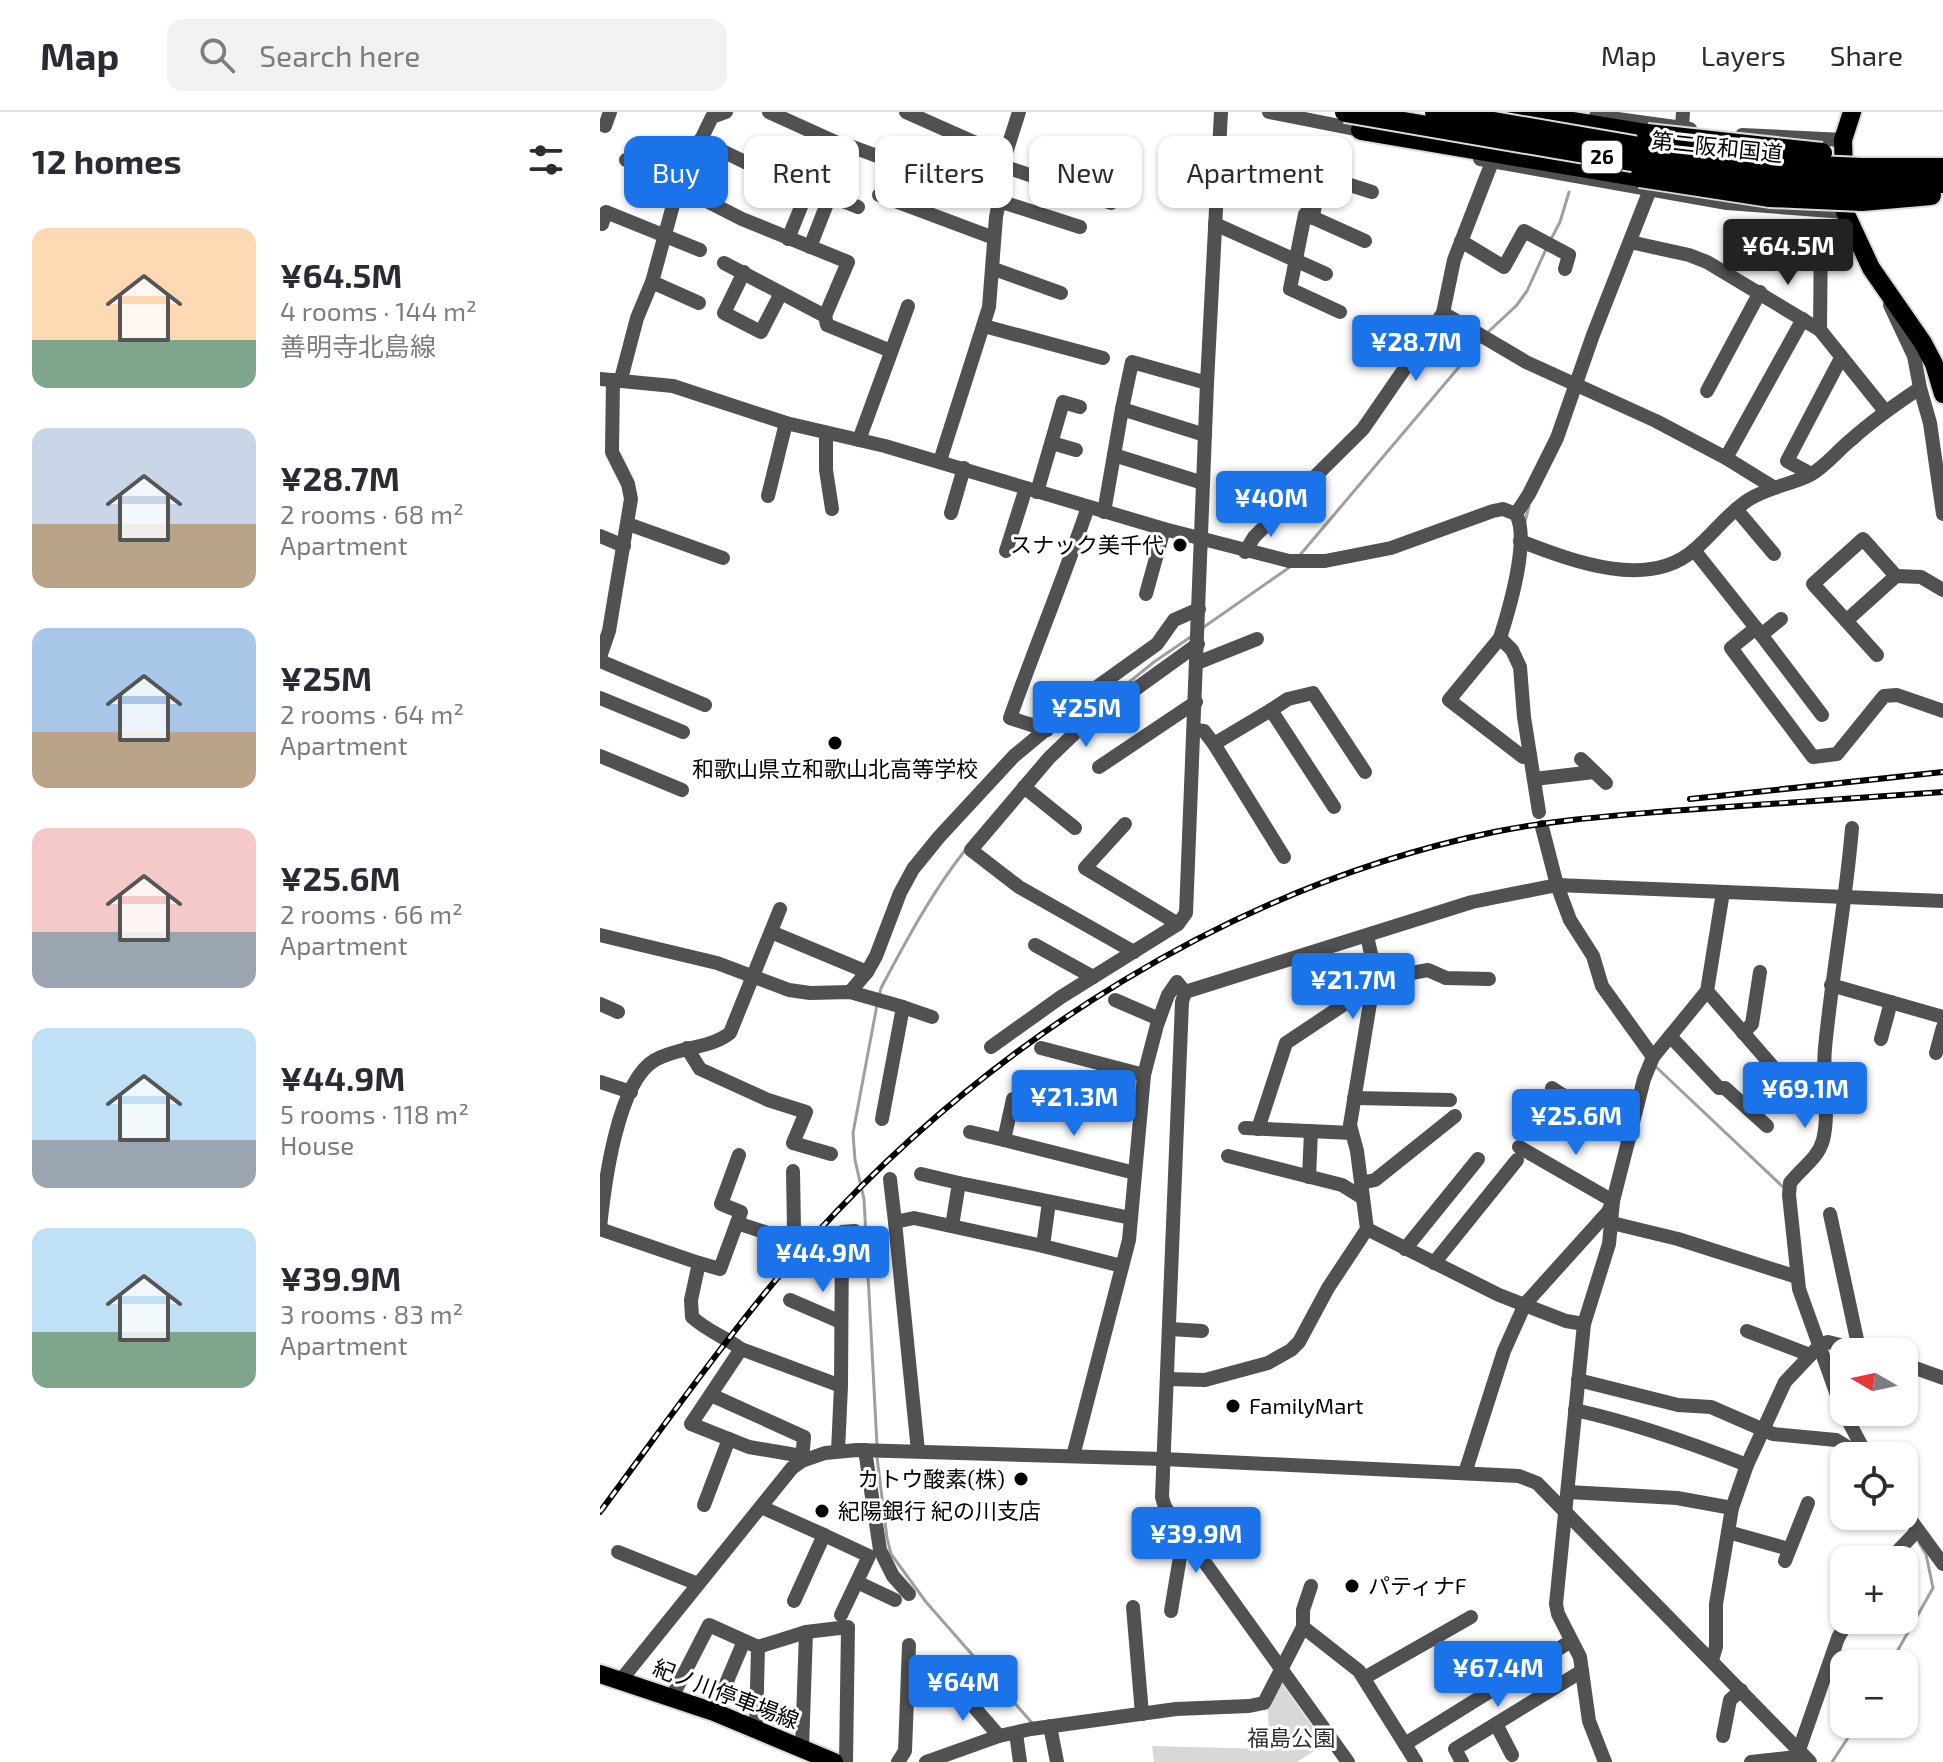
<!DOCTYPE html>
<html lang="en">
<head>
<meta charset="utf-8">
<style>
	body { margin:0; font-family:"Exo 2","Noto Sans JP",sans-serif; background:#f2f2f3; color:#2b2b33; height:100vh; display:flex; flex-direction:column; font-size:30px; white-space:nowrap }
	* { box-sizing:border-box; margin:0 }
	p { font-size:26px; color:#7c7c81 }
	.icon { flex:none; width:44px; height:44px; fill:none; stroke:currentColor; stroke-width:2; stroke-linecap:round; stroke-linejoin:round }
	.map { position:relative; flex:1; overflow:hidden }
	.details { display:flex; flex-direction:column; background:#fff; width:600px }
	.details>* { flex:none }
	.guide { position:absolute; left:24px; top:24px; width:760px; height:72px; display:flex; gap:16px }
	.needle { width:52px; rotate:279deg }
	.tools { position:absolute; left:1230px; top:1226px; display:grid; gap:16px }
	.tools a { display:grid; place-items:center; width:88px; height:88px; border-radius:16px; background:#fff; box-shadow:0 2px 6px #0004; font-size:40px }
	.price { position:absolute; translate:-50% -68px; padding:0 18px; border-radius:8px; background:#1a73e8; color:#fff; font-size:26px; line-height:52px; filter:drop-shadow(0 2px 4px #0008) }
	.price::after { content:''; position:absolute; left:50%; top:48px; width:24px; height:18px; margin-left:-12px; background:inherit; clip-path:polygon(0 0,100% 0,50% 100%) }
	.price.selected { background:#222; color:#fff }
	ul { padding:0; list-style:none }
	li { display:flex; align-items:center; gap:24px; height:200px; padding:0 32px }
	li span { display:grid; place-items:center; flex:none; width:224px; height:160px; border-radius:16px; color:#555 }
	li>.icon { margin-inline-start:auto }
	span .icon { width:96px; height:96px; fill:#fffc; stroke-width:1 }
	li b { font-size:34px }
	h2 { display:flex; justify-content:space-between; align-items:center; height:96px; padding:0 32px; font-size:34px }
	.pill { padding:0 28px; border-radius:16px; background:#fff; box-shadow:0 2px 6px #0004; font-size:28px; line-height:72px }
	.pill.selected { background:#1a73e8; color:#fff }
	header { display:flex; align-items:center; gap:48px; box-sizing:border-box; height:112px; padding:0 40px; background:#fff; border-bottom:2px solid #e1e1e2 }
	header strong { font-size:38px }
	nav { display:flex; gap:44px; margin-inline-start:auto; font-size:28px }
	.search { width:560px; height:72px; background:#f2f2f3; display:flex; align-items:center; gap:20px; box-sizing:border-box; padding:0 28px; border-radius:16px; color:#7c7c81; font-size:30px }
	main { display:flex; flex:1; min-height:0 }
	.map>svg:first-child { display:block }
	.green { fill:#d8d8d8 }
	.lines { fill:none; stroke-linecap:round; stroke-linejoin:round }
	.stream { stroke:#9f9f9f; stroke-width:3 }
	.major-casing { stroke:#dbdbdb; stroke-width:22 }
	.highway-casing { stroke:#dbdbdb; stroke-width:24 }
	.minor { stroke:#515151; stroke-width:14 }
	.major { stroke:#000; stroke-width:18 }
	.highway { stroke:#000; stroke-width:20 }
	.rail-casing { stroke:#000; stroke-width:6 }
	.rail { stroke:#fff; stroke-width:3; stroke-dasharray:9; stroke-linecap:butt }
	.highway-bridge-casing { stroke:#dbdbdb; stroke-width:24; stroke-linecap:butt }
	.highway-bridge { stroke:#000; stroke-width:20 }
	.poi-dot { fill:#000; stroke:#fff; stroke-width:3 }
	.labels { text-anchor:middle; stroke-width:6; stroke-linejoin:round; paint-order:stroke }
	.shield { fill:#fff; stroke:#4c4c4c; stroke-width:2 }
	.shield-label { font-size:20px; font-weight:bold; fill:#000 }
	.street-label { font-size:22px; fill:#000; stroke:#fff }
	.poi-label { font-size:22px; fill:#000; stroke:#fff; text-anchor:start }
	.park-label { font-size:22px; fill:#2f2f2f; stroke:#fff }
</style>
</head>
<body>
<header>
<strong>Map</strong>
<div class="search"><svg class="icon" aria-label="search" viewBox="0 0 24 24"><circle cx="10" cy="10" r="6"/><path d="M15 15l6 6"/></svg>Search here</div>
<nav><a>Map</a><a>Layers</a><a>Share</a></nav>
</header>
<main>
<section class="details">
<h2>12 homes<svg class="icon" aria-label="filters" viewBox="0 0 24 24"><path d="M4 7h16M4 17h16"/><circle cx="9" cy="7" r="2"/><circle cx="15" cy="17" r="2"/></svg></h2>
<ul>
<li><span style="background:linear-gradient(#ffd9b3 70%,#7fa58c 0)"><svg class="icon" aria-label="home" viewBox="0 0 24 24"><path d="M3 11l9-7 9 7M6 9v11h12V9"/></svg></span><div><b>¥64.5M</b><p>4 rooms · 144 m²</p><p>善明寺北島線</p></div></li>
<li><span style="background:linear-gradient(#c9d6e8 60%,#b9a48a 0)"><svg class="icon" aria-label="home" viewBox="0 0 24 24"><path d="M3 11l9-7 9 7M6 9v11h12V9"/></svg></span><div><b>¥28.7M</b><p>2 rooms · 68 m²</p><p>Apartment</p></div></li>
<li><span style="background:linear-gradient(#a9c7e8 65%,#b9a48a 0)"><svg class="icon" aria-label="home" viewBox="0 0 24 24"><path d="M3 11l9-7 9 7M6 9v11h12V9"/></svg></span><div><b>¥25M</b><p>2 rooms · 64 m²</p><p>Apartment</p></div></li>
<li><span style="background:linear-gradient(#f6c9c9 65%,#9aa5b1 0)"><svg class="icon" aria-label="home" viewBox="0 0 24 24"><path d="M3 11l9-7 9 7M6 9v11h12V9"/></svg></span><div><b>¥25.6M</b><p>2 rooms · 66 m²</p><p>Apartment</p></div></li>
<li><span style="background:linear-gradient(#bfe0f5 70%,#9aa5b1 0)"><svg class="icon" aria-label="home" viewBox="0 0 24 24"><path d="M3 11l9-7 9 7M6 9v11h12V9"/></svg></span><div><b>¥44.9M</b><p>5 rooms · 118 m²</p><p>House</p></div></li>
<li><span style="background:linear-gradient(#bfe0f5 65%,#7fa58c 0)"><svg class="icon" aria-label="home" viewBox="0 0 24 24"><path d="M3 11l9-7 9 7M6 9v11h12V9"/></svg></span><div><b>¥39.9M</b><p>3 rooms · 83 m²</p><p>Apartment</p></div></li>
</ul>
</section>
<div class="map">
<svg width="1343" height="1650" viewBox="0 0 1343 1650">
	<rect width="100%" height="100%" fill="#fff"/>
	<!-- green -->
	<path class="green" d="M682,1571L725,1632L697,1650H554L552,1634L669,1637L668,1596Z"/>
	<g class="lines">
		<!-- stream -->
		<g class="stream">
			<path d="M950,129L960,110L969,80"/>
			<path d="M888,220L916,194L927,179L947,135"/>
			<path d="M925,410L929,394"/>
			<path d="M700,443L881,229"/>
			<path d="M601,517L690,455"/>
			<path d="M496,597L554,550L592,524"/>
			<path d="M279,885L281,876C307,827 332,780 366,737"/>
			<path d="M1055,954L1183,1075"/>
			<path d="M277,1333L264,1087L255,1048L253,1021L277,893"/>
			<path d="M277,1345L287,1426L291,1442L326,1490L433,1612"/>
			<path d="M1290,1552L1333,1476L1326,1442L1319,1431"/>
			<path d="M1232,1650L1257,1612"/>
		</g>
		<!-- major casing -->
		<g class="major-casing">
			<g id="major">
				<path d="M1252,0L1243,28L1245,100L1271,156L1323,231L1334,252L1343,282"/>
				<path d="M0,1562L114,1600L234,1650"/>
			</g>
		</g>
		<!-- highway casing -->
		<g class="highway-casing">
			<g id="highway">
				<path d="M911,0L1047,22"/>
				<path d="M761,18L1040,65"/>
				<path d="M1262,56H1343"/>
				<path d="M1261,72L1343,71"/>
				<path d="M1262,89L1331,83"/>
			</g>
		</g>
		<!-- minor -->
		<g class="minor">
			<path d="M169,0L244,34"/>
			<path d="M306,0L405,44"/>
			<path d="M669,0L770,20"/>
			<path d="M996,4L1090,17"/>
			<path d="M5,14L10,0"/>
			<path d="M1142,23L1243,28"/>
			<path d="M100,28L155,55"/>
			<path d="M1074,31L1082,16L1083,0"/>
			<path d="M250,34L399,89L480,115"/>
			<path d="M880,47L1127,91L1245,100"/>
			<path d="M26,48L142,107L248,150L225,204"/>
			<path d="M406,55L511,91"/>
			<path d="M166,58L258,95"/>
			<path d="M719,63L772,80"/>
			<path d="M279,83L394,126"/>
			<path d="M713,106L722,43"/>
			<path d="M0,111L2,112L6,100L100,138"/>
			<path d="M615,112L726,162"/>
			<path d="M188,127L209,75"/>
			<path d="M861,129L904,155L924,119L969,143L965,157"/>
			<path d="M1030,130L1089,143L1107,150L1220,218L1285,299"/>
			<path d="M210,135L230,84"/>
			<path d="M124,151L225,204L227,213L291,239"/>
			<path d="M394,157L461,181"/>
			<path d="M144,160L124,201L161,220L181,181"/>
			<path d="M52,170L99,191"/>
			<path d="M740,200L690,177L705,102L765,129"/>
			<path d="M843,201L926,250L1056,309L1126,346L1173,375"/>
			<path d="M384,214L503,246"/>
			<path d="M1220,218L1221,117"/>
			<path d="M0,267L73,274L186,311L285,334L564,417L689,449H725L791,436L893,399L903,397L916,402C930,427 909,498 900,526L912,538L920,555L924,605L939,700"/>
			<path d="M21,267L37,206L52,170L78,75L112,5L126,0"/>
			<path d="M1320,276L1330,311L1343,402"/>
			<path d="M1107,279L1160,180"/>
			<path d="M522,297L532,250L607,271"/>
			<path d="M226,322V358L232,397"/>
			<path d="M259,328L308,194"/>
			<path d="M452,331L476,338"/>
			<path d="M514,343L522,297L605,323"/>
			<path d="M1126,346L1203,207"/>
			<path d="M340,349L389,195L396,105L406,55L405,44L419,0"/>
			<path d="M1211,362L1187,349L1241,246"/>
			<path d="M437,380L463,290L480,295"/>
			<path d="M168,384L186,311"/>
			<path d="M1136,397L1174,442"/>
			<path d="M504,400L514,343L603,371"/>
			<path d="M351,401L364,356"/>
			<path d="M916,402L929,382L957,326L993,223L1053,70"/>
			<path d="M28,412L123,446"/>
			<path d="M0,424L24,434"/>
			<path d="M920,429C970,448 1047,479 1094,438C1113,422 1127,402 1148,388C1168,375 1190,373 1210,363C1226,354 1238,338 1252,327C1273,308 1296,292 1320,276L1314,244L1290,193"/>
			<path d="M1094,438L1156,516"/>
			<path d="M406,439L426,376"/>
			<path d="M645,440L654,425L763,317L843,201L854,148L892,50"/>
			<path d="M1296,464L1321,465L1343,478"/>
			<path d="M546,482L564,417"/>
			<path d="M1246,509L1296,464L1263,427L1213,472L1277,543"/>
			<path d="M1161,523L1181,507"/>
			<path d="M900,526L849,588L923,645L930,643"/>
			<path d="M0,545L9,519L31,387L28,372L12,340L13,268"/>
			<path d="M0,549L105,593"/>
			<path d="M597,551L657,527"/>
			<path d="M0,586L83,620"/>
			<path d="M671,598L688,587L713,581L765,660"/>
			<path d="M1222,603L1156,516L1131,536L1213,645L1237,642L1284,584L1297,583L1343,599"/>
			<path d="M447,618L410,606C435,535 464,466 488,395"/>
			<path d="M595,618L604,619L614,632L684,745"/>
			<path d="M614,632L671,598L734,695"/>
			<path d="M0,644L82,678"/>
			<path d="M981,647L1006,671"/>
			<path d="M499,655L596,590"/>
			<path d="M934,667L994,660"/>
			<path d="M424,675L475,716"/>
			<path d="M525,712L485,756L578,812"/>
			<path d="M942,715L957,773L970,808L993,844L1002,874L1053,945"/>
			<path d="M1252,716C1246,790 1232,862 1225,936C1222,965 1230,1001 1223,1028C1218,1047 1201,1056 1190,1071L1189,1083L1199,1177L1242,1297L1267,1344"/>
			<path d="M171,820L267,860"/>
			<path d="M0,823L117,851L189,878L210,881L250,880L303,895"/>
			<path d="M435,833L493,865"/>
			<path d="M534,840L419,775L371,738L449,646L476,620L598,532"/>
			<path d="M1231,873L1343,905"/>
			<path d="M1107,879L1174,956L1184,982"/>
			<path d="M250,880L267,860L276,844L300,781L313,757L339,725L414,644L497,575L557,532L574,508L599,497"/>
			<path d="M585,880L582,890L562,1385L565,1395L748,1650"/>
			<path d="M585,880L872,790L957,773L1343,789"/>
			<path d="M515,888L559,907"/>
			<path d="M0,892L18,900"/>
			<path d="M1143,921L1152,912L1160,860"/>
			<path d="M1070,924L1119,976H1125L1167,1014"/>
			<path d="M1281,927L1291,890"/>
			<path d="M391,935L461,885L578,812L586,801L607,271L621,0"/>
			<path d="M87,936L100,957L168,988L206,1000L193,1031L231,1042"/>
			<path d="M441,936L544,963"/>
			<path d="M1336,941L1343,915"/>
			<path d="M0,970L31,980"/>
			<path d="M952,976L1029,1027"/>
			<path d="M754,986L850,988"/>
			<path d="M948,1006L963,983"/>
			<path d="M282,1007L303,895L332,905"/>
			<path d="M645,1016L752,1021"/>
			<path d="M658,1017L686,931L773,873L790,865L828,858L846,866L889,867"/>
			<path d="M370,1020L404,1028L413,987"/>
			<path d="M404,1028L535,1061"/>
			<path d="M919,1035L1013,1089L1009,1132L984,1212L956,1492L958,1502L980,1545L989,1609L1005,1650"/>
			<path d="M628,1044L742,1073L763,1086"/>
			<path d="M321,1062L359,1071L352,1114"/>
			<path d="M709,1065L711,1019"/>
			<path d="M290,1067L295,1110L314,1106L443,1134"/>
			<path d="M359,1071L531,1106"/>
			<path d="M761,1071L775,1068L855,1004"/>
			<path d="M449,1090L443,1134L522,1154"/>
			<path d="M1230,1102L1259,1237"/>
			<path d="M295,1110L318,1339"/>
			<path d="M137,1111L183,1126L194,1117L193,1059"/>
			<path d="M1012,1111L1078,1127L1197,1165"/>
			<path d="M0,1116C4,1076 17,969 55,948C79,934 108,938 130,921L180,797"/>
			<path d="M0,1117L99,1151L91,1188L92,1205C107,1219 125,1225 141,1237L241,1274L242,1120L255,1119"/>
			<path d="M767,1117L899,1183L966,1209L984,1212"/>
			<path d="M805,1137L878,1047"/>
			<path d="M99,1151L120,1157L141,1100L121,1092L139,1043"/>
			<path d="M834,1151L917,1048"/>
			<path d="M190,1188L241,1210"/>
			<path d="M570,1217L602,1219"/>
			<path d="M1147,1219L1210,1243"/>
			<path d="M141,1237L91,1312L149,1335L202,1344"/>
			<path d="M1304,1252L1343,1266"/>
			<path d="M567,1267L605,1268L668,1251L691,1238L699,1230L728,1176L767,1117L757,1039L750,1013L773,873L774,855L767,824"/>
			<path d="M978,1268L1078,1293L1111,1295L1173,1322L1236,1328L1254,1339L1266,1343"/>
			<path d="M111,1283L204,1325L202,1349"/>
			<path d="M975,1298C1034,1311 1091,1331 1147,1353"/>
			<path d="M265,1338L280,1438L293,1464L309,1482"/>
			<path d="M238,1339L241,1274"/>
			<path d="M473,1344L529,1128L544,963L557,913L568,883L577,870L585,880"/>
			<path d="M865,1361L904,1239L925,1192L1008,1100L1013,1089L1044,967L1053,945L1107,879L1123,780"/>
			<path d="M968,1380L1077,1386L1132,1396"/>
			<path d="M104,1393L129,1327"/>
			<path d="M161,1395L224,1423L194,1489"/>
			<path d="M1304,1399L1343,1452"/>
			<path d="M1128,1420L1189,1437"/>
			<path d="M224,1423L269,1444L241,1503"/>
			<path d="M18,1440L98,1472"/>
			<path d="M1289,1448L1317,1419"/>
			<path d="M1185,1449L1208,1391"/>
			<path d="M257,1470L295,1488"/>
			<path d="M533,1495L542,1602"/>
			<path d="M571,1499L584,1421"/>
			<path d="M703,1515L759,1559L816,1650"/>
			<path d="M158,1535L206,1520L248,1515L246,1650"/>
			<path d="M1112,1548L1116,1535V1492L1132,1396L1147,1353L1185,1270L1219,1234L1228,1230L1268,1240"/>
			<path d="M764,1566L871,1505"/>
			<path d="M21,1568L192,1356L202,1349L225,1341L257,1338L563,1347L919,1364L937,1371L1210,1650"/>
			<path d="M355,1573L399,1624"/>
			<path d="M72,1585L109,1513L158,1535L156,1617"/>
			<path d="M114,1600L144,1529"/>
			<path d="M896,1612L912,1643"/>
			<path d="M450,1614L457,1650"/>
			<path d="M416,1621L420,1650"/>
			<path d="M1123,1624L1130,1588L1141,1578"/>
			<path d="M805,1632L971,1529"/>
			<path d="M202,1637L206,1520"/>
			<path d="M1199,1638L1238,1526L1248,1508"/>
			<path d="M298,1650L305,1639L309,1533"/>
			<path d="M326,1650L399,1624L431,1617L576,1597L649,1594L664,1591L703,1515V1498L711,1474"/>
			<path d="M862,1650L855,1637L982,1559"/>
			<path d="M1151,1650L1204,1644"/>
		</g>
		<!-- major -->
		<use href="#major" class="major"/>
		<!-- highway -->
		<use href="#highway" class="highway"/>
		<!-- rail casing -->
		<g class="rail-casing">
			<g id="rail">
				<path d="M1090,687L1343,660"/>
				<path d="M0,1400C69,1307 135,1212 212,1126C391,929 631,775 894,720C952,708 1011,704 1070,699C1161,692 1252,686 1343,680"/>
			</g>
		</g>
		<!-- rail -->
		<use href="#rail" class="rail"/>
		<!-- highway-bridge casing -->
		<g class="highway-bridge-casing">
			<g id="highway-bridge">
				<path d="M745,0L1078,57L1172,67L1261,72"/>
				<path d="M835,0L1080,42L1173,52L1262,56"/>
				<path d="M1047,22L1222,41"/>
				<path d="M1040,65L1170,85L1262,89"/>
			</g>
		</g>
		<!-- highway-bridge -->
		<use href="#highway-bridge" class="highway-bridge"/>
	</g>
	<!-- markers -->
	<g class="poi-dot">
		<circle cx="580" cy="433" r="8"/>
		<circle cx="235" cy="631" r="8"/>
		<circle cx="633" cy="1294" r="8"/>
		<circle cx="421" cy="1367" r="8"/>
		<circle cx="222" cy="1399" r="8"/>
		<circle cx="752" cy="1474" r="8"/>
	</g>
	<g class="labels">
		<!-- shield labels -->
		<rect class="shield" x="982" y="29" width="40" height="32" rx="6"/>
		<g class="shield-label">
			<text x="1002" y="52">26</text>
		</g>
		<!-- street labels -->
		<g class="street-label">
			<text transform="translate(1117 35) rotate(6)" y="8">第二阪和国道</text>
			<text transform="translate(126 1582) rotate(21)" y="8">紀ノ川停車場線</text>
		</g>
		<!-- poi labels -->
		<g class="poi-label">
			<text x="564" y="441" text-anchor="end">スナック美千代</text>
			<text x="235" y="665" text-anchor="middle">和歌山県立和歌山北高等学校</text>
			<text x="649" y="1302">FamilyMart</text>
			<text x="405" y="1375" text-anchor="end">カトウ酸素(株)</text>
			<text x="238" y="1407">紀陽銀行 紀の川支店</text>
			<text x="768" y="1482">パティナF</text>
		</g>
		<!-- park labels -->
		<g class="park-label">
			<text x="691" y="1634">福島公園</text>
		</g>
	</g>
</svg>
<div class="tools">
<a><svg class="needle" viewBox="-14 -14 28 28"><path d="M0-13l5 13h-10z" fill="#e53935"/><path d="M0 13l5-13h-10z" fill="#7c7c81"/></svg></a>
<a><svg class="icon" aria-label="locate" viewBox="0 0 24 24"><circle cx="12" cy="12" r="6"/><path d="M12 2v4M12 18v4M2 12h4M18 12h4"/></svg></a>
<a>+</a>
<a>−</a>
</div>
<b class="price selected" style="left:1188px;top:175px">¥64.5M</b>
<b class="price" style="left:816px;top:271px">¥28.7M</b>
<b class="price" style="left:671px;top:427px">¥40M</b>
<b class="price" style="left:486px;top:637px">¥25M</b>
<b class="price" style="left:753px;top:909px">¥21.7M</b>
<b class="price" style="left:1205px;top:1018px">¥69.1M</b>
<b class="price" style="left:474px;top:1026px">¥21.3M</b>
<b class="price" style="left:976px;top:1045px">¥25.6M</b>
<b class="price" style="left:223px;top:1182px">¥44.9M</b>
<b class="price" style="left:596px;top:1463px">¥39.9M</b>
<b class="price" style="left:898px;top:1597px">¥67.4M</b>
<b class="price" style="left:363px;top:1611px">¥64M</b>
<div class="guide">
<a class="pill selected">Buy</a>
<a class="pill">Rent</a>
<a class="pill">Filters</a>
<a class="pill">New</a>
<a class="pill">Apartment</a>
</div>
</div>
</main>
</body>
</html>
